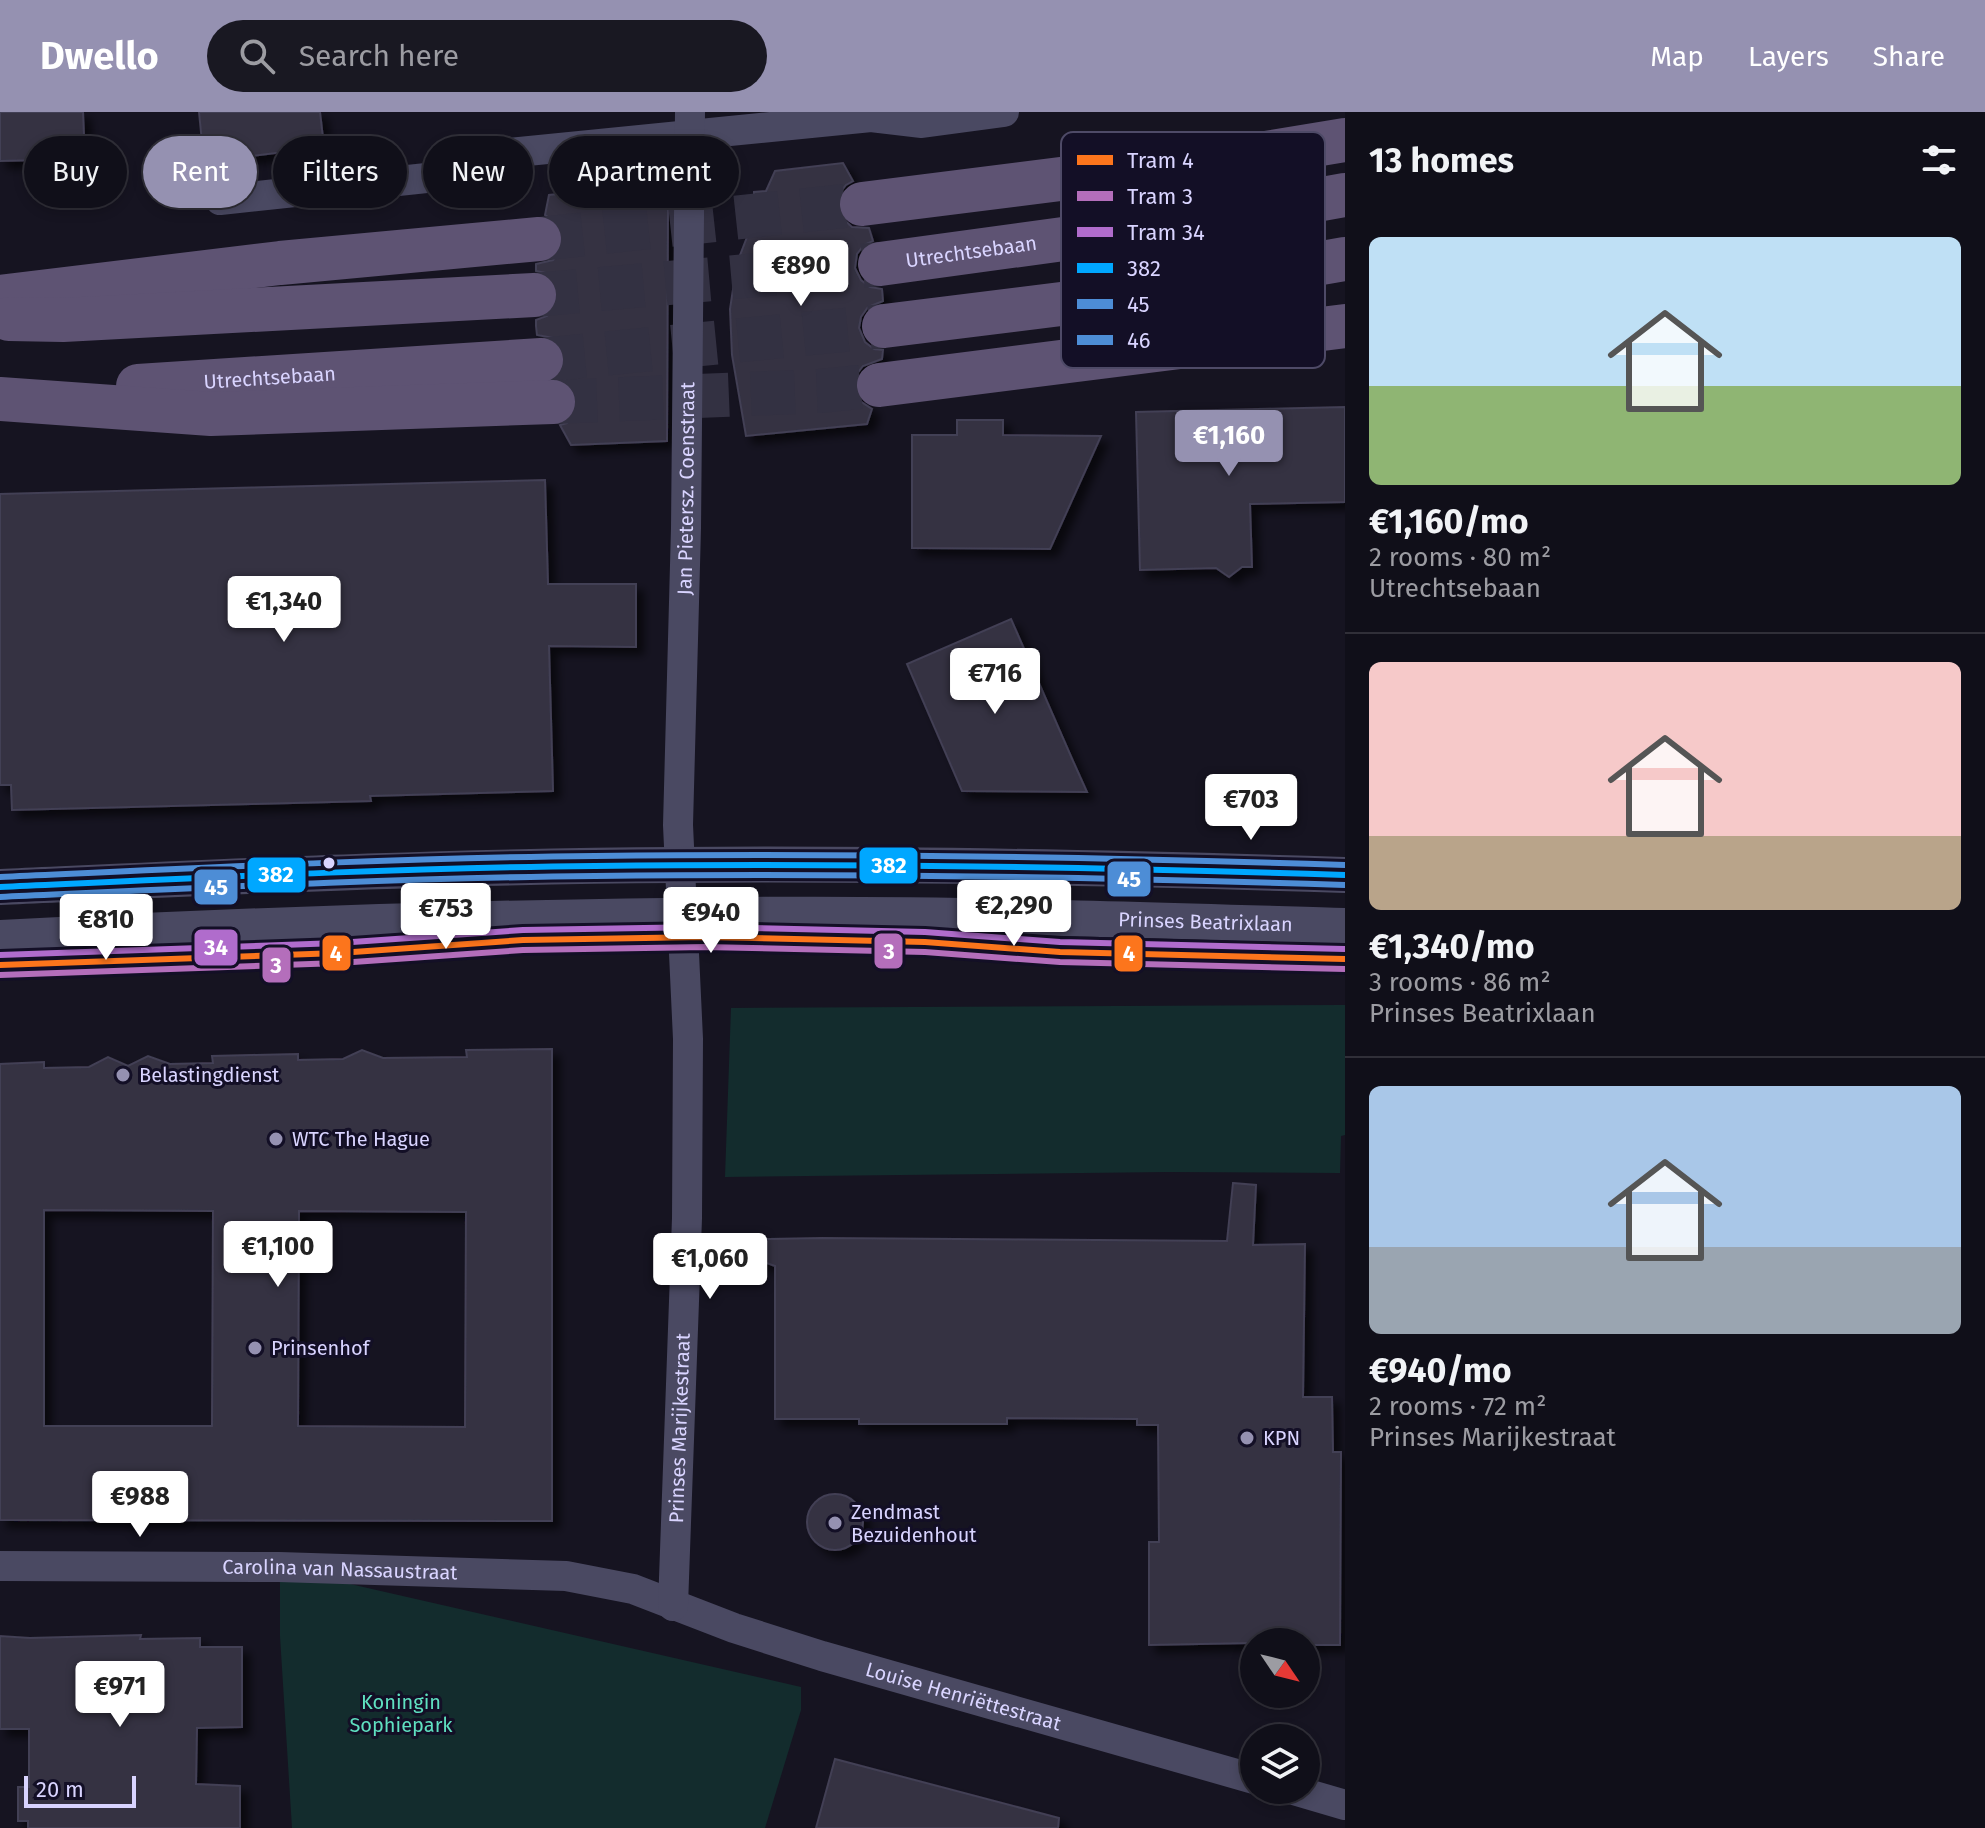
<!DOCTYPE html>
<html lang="en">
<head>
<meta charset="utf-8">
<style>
	body { margin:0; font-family:"Fira Sans",sans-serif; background:#191822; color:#f1f3f6; height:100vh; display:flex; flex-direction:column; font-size:30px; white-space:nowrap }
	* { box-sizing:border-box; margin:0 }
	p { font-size:26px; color:#9c9ca2 }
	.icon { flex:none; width:44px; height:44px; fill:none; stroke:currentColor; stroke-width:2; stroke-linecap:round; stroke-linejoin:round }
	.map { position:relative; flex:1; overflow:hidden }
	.drawer { display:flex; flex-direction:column; background:#100f19; width:640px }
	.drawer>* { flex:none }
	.banner { position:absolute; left:24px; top:24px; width:760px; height:72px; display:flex; gap:16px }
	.needle { width:52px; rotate:125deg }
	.buttons { position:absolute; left:1240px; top:1516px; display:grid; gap:16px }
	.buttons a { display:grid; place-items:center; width:80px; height:80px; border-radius:50%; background:#100f19; box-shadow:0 4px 12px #0003,0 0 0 2px #302f38; font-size:40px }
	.scale { position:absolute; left:24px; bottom:20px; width:112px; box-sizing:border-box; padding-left:8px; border:4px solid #d9d4ff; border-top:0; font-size:22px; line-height:28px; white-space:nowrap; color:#d9d4ff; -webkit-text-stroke:6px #130f26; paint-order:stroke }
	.price { position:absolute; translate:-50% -68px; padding:0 18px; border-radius:8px; background:#fff; color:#222; font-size:26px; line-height:52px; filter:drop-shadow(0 2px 4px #0008) }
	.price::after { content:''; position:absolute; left:50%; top:48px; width:24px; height:18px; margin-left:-12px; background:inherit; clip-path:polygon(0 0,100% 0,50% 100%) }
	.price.on { background:#9591b1; color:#fff }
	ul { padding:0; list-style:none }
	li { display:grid; align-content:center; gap:16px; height:424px; padding:0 24px }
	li+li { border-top:2px solid #302f38 }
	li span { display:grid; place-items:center; height:248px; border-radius:12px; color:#555 }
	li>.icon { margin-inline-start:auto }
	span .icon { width:144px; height:144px; fill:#fffc; stroke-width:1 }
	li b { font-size:34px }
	h2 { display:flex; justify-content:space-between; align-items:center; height:96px; padding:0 24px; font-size:34px }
	.chip { padding:0 28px; border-radius:36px; background:#100f19; box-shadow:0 4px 12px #0003,0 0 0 2px #302f38; font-size:28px; line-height:72px }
	.chip.on { background:#9591b1; color:#fff }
	header { display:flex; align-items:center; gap:48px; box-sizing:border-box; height:112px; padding:0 40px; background:#9591b1; color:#fff }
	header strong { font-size:38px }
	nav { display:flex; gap:44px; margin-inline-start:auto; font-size:28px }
	.search { width:560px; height:72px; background:#191822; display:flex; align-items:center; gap:20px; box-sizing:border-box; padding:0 28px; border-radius:44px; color:#9c9ca2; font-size:30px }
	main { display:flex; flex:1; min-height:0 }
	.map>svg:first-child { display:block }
	.green { fill:#132c2d }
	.building { fill:#343243; stroke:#433f54; stroke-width:2; fill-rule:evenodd; filter:url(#shadow) }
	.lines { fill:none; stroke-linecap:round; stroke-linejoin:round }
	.primary-tunnel { stroke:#333142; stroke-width:44; stroke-dasharray:44 22; stroke-linecap:butt }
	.minor { stroke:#4a4962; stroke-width:30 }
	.tertiary { stroke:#4a4962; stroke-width:36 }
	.primary { stroke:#5e5373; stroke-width:44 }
	.bus-1-casing { stroke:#130f26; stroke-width:12 }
	.bus-2-casing { stroke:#130f26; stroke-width:12 }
	.bus-3-casing { stroke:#130f26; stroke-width:12 }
	.bus-1 { stroke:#00a7ff; stroke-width:6 }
	.bus-2 { stroke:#4d8dd6; stroke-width:6 }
	.bus-3 { stroke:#4d8dd6; stroke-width:6 }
	.tram-1-casing { stroke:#130f26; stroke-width:12 }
	.tram-2-casing { stroke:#130f26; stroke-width:12 }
	.tram-3-casing { stroke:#130f26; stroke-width:12 }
	.tram-1 { stroke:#fc751c; stroke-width:6 }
	.tram-2 { stroke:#b46ebb; stroke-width:6 }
	.tram-3 { stroke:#b06ccc; stroke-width:6 }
	.bus-dot { fill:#d9d4ff; stroke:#130f26; stroke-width:3 }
	.poi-dot { fill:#9591b1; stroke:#130f26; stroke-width:3 }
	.labels { text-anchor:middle; stroke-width:6; stroke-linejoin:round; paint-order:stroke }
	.street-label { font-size:20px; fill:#d9d4ff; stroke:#130f26 }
	.poi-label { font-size:20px; fill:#d9d4ff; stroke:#130f26; text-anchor:start }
	.park-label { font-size:20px; fill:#5fe0c0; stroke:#130f26 }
	.key { fill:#130f26; stroke:#4e4a67; stroke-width:2 }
	.key-label { font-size:22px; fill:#d9d4ff }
	.line-badge { stroke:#130f26; stroke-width:3 }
	.badge-label { font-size:22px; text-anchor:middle; font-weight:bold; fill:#fff }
</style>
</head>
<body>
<header>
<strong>Dwello</strong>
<div class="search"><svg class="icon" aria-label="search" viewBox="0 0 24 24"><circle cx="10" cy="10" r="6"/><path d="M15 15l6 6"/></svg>Search here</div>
<nav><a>Map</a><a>Layers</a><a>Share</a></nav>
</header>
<main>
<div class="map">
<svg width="1345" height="1716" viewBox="0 0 1345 1716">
	<defs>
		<filter id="shadow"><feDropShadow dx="7" dy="7" stdDeviation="4" flood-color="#0009"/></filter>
	</defs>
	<rect width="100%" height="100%" fill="#161421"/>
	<!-- green -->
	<g class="green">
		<path d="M1345,893V1023L1341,1024L1340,1061L1167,1060L725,1065L731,896Z"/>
		<path d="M280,1456L801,1575V1598L765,1716H292L280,1524Z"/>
	</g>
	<!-- building -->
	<g class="building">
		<path d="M0,0H83L85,47L0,49Z"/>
		<path d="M199,0H320L324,35L204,50Z"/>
		<path d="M843,51L853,69L846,73L839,82L837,96L842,106L852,115L869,116L873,129L864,133L857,142L855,156L861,168L870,175L882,177L883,189L868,195L861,205L859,216L865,230L874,237L883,238L882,247L863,254L856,263L854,275L860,289L872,297L867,312L746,324L732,243L730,197L737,151L754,107V80L766,79L775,59Z"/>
		<path d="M638,74L639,92L668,90L667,329L571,333L560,313L567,311L575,302L578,288L574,276L565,268L557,266L564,258L566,246L561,234L553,226L537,223L536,214V208L547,204L556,195L559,182L554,169L546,161L536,159V152L553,148L562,137L564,124L560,113L545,103L549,83Z"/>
		<path d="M1345,295V390L1250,392L1252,455H1242L1229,465L1216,456L1140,458L1136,300Z"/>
		<path d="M957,308H1003V323L1101,324L1050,437L912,436V323H957Z"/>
		<path d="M545,368L548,472H636V535L549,534L553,679L370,684L371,689L12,698L11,673H0V382Z"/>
		<path d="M1011,507L1073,649L1087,680L962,679L907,552Z"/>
		<path d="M552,937V1409L0,1408V952L44,950V956L89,955L108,945L128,954L148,944L170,952L213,951L212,944L298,942V948L343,947L362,938L383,946L467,945L466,938ZM44,1098L213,1099L212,1314H44ZM299,1099L466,1100L465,1315L298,1314Z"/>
		<path d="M1233,1071L1256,1073L1253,1133L1305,1132L1303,1285H1332L1333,1340H1341L1340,1533H1306V1530L1149,1533V1430H1159L1158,1313H1137V1307L1007,1306V1312H859V1307H775V1154L712,1131L713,1128L822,1126L1227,1129Z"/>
		<circle cx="835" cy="1410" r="28"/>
		<path d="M141,1523L140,1527L200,1526V1535H242V1615L197,1616L196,1672L240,1674V1716H28V1709H18V1675H29V1617H0V1524L30,1526Z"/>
		<path d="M835,1647L1059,1706L1058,1716H816Z"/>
	</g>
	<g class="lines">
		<!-- primary-tunnel -->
		<g class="primary-tunnel">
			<path d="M539,127L862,92"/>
			<path d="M534,183L880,152"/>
			<path d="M541,248L884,214"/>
			<path d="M553,290L820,279L879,273"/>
		</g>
		<!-- minor -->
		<g class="minor">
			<path d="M220,88L464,62L498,42L871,5L922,11L1004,0"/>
			<path id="s1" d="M0,1454L279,1455L566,1464L633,1477L734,1516L822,1544L1254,1667"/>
			<path id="s2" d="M673,1494L687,1106L688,927L678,713L686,416L690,0"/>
			<path d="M1294,1678L1345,1693"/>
		</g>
		<!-- tertiary -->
		<g class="tertiary">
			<path d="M0,775C225,765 450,754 676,753C899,751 1122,756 1345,763"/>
			<path id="s3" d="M0,826C247,813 495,805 743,803C944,801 1145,808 1345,814"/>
		</g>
		<!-- primary -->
		<g class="primary">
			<path d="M862,92L1266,41L1345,28"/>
			<path id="s4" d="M880,152L1217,106L1345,83"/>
			<path d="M0,185L280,151L539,127"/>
			<path d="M9,207L63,208L534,183"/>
			<path d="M884,214L1149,181L1345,147"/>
			<path d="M879,273L1345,214"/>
			<path id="s5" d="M138,274L541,248"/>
			<path d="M0,287L211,302L553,290"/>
		</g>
		<!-- bus-1 casing -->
		<g class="bus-1-casing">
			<path id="bus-1" d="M0,775C198,766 396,756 595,754C845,751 1095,755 1345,763"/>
		</g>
		<!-- bus-2 casing -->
		<g class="bus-2-casing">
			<path id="bus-2" d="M0,785C198,776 397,766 595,764C845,761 1095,765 1345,773"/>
		</g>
		<!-- bus-3 casing -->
		<g class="bus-3-casing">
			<path id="bus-3" d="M0,765C198,756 396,746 595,744C845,741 1095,745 1345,753"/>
		</g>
		<!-- bus-1 -->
		<use href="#bus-1" class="bus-1"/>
		<!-- bus-2 -->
		<use href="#bus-2" class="bus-2"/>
		<!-- bus-3 -->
		<use href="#bus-3" class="bus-3"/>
		<!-- tram-1 casing -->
		<g class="tram-1-casing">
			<path id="tram-1" d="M0,853L339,841L523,828L705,825L925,830L1060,840L1345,847"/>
		</g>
		<!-- tram-2 casing -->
		<g class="tram-2-casing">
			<path id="tram-2" d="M0,863L339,851L523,838L705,835L925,840L1060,850L1345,857"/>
		</g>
		<!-- tram-3 casing -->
		<g class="tram-3-casing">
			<path id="tram-3" d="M0,843L338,831L523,818L705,815L925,820L1060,830L1345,837"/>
		</g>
		<!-- tram-1 -->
		<use href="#tram-1" class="tram-1"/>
		<!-- tram-2 -->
		<use href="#tram-2" class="tram-2"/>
		<!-- tram-3 -->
		<use href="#tram-3" class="tram-3"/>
	</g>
	<!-- markers -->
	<circle class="bus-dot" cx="329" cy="751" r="7"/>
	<g class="poi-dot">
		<circle cx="123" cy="963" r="8"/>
		<circle cx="276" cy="1027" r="8"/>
		<circle cx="255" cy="1236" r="8"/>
		<circle cx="1247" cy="1326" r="8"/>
		<circle cx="835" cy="1411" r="8"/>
	</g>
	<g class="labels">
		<!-- street labels -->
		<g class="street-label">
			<text dy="7" stroke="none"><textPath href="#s4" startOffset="92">Utrechtsebaan</textPath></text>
			<text dy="7" stroke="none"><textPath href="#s5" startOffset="132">Utrechtsebaan</textPath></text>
			<text dy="7" stroke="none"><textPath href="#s2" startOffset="1118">Jan Pietersz. Coenstraat</textPath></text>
			<text dy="7" stroke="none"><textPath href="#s3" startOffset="1206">Prinses Beatrixlaan</textPath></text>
			<text dy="7" stroke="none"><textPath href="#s2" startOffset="178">Prinses Marijkestraat</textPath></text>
			<text dy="7" stroke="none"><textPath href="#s1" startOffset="340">Carolina van Nassaustraat</textPath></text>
			<text dy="7" stroke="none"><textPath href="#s1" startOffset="982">Louise Henriëttestraat</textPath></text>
		</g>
		<!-- poi labels -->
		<g class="poi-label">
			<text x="139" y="970">Belastingdienst</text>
			<text x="292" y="1034">WTC The Hague</text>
			<text x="271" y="1243">Prinsenhof</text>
			<text x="1263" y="1333">KPN</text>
			<text x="851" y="1407">Zendmast<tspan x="851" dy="23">Bezuidenhout</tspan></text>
		</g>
		<!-- park labels -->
		<g class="park-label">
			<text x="401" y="1597">Koningin<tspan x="401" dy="23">Sophiepark</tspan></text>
		</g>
	</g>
	<!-- legend -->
	<rect x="1061" y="20" width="264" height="236" rx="12" class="key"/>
	<rect x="1077" y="43" width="36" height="10" fill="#fc751c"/>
	<rect x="1077" y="79" width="36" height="10" fill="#b46ebb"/>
	<rect x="1077" y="115" width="36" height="10" fill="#b06ccc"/>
	<rect x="1077" y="151" width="36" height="10" fill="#00a7ff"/>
	<rect x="1077" y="187" width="36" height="10" fill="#4d8dd6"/>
	<rect x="1077" y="223" width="36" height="10" fill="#4d8dd6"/>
	<g class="key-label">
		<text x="1127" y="56">Tram 4</text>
		<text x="1127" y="92">Tram 3</text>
		<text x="1127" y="128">Tram 34</text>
		<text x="1127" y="164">382</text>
		<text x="1127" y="200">45</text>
		<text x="1127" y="236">46</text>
	</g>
	<g class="line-badge">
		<rect x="858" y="734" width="61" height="39" rx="8" fill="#00a7ff"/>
		<rect x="246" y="744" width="61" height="38" rx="8" fill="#00a7ff"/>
		<rect x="1106" y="748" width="46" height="38" rx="8" fill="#4d8dd6"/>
		<rect x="193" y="756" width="46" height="38" rx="8" fill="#4d8dd6"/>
		<rect x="193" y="816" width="46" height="39" rx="8" fill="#b06ccc"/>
		<rect x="873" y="820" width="31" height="38" rx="8" fill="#b46ebb"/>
		<rect x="321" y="822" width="31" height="38" rx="8" fill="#fc751c"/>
		<rect x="1113" y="822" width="31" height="39" rx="8" fill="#fc751c"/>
		<rect x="261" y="834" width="31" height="38" rx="8" fill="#b46ebb"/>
	</g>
	<g class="badge-label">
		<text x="889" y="761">382</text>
		<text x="276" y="770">382</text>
		<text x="1129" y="775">45</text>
		<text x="216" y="783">45</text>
		<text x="216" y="843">34</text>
		<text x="889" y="847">3</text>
		<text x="336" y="849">4</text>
		<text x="1129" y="849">4</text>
		<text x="276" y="861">3</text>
	</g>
</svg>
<div class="buttons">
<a><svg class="needle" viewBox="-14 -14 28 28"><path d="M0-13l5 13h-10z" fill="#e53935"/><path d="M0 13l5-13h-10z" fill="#9c9ca2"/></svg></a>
<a><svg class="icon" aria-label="layers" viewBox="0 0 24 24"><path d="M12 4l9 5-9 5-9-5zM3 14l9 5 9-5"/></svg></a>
</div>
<div class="scale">20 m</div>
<b class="price" style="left:801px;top:196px">€890</b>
<b class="price on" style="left:1229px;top:366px">€1,160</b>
<b class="price" style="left:284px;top:532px">€1,340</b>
<b class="price" style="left:995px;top:604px">€716</b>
<b class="price" style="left:1251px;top:730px">€703</b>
<b class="price" style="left:1014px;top:836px">€2,290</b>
<b class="price" style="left:446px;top:839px">€753</b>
<b class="price" style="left:711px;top:843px">€940</b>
<b class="price" style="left:106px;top:850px">€810</b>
<b class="price" style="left:278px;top:1177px">€1,100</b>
<b class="price" style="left:710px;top:1189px">€1,060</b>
<b class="price" style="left:140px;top:1427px">€988</b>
<b class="price" style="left:120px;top:1617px">€971</b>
<div class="banner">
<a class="chip">Buy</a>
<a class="chip on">Rent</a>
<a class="chip">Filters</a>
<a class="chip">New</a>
<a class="chip">Apartment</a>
</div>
</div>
<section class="drawer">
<h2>13 homes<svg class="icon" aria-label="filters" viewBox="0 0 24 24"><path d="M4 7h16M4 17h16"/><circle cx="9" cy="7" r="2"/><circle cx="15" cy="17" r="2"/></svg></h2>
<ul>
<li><span style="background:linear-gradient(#bfe0f5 60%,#8fb573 0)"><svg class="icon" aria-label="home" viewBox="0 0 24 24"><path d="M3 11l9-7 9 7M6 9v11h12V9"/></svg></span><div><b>€1,160/mo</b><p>2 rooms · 80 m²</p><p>Utrechtsebaan</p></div></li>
<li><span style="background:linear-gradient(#f6c9c9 70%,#b9a48a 0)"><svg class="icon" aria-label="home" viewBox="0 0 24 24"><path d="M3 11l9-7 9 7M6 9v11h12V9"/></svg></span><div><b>€1,340/mo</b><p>3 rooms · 86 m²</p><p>Prinses Beatrixlaan</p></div></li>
<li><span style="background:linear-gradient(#a9c7e8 65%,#9aa5b1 0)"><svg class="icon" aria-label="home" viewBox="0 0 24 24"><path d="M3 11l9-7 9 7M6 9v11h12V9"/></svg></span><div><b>€940/mo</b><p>2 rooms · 72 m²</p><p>Prinses Marijkestraat</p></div></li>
</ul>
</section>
</main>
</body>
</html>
